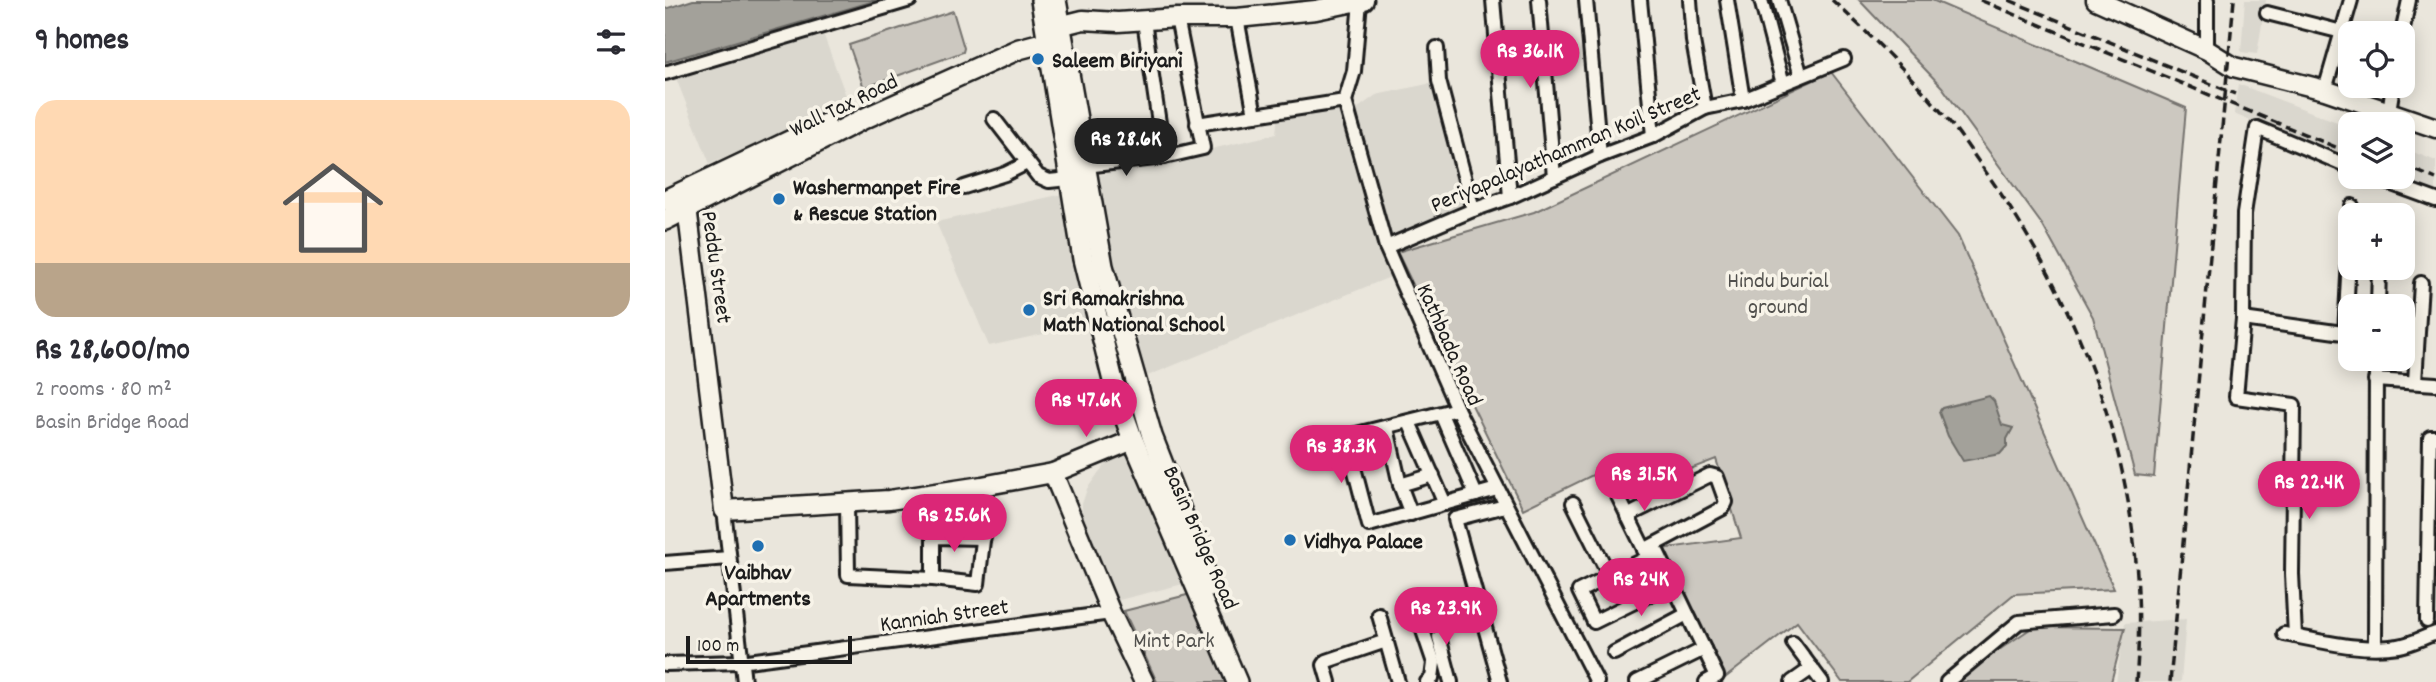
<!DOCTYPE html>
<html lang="en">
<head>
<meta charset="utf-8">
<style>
	body { margin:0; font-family:Dekko,sans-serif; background:#f2f2f3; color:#2b2b33; height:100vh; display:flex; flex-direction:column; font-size:26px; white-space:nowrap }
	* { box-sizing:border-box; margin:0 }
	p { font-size:23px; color:#7c7c81 }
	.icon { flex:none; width:38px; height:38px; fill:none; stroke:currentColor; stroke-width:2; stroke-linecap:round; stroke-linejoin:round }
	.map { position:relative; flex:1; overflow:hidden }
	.panel { display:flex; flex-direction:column; background:#fff; width:665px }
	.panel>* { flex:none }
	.buttons { position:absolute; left:1673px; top:21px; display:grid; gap:14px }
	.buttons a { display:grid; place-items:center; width:77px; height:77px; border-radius:14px; background:#fff; box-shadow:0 4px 18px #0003; font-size:35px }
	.scale { position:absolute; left:21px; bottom:18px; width:166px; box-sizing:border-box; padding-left:7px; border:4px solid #1c1c1c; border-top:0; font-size:19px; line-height:24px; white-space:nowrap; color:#1c1c1c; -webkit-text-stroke:5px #f7f3e8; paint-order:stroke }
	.price { position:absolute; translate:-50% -60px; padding:0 16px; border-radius:24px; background:#db2777; color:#fff; font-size:23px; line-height:46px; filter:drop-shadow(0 2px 4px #0008) }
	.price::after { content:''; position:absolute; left:50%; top:42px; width:21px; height:16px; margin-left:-10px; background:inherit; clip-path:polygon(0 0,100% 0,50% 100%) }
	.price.active { background:#222; color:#fff }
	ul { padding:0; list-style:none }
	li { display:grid; align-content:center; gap:14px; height:371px; padding:0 35px }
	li+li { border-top:2px solid #e1e1e2 }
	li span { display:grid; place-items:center; height:217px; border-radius:21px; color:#555 }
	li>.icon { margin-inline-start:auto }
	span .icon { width:126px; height:126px; fill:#fffc; stroke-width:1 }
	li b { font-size:30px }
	h2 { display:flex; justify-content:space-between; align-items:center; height:84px; padding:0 35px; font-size:30px }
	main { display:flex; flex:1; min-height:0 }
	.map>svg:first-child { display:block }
	.built { fill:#dad7ce }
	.green { fill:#ccc8c0; stroke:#74726e; stroke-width:2 }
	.water { fill:#a3a19a; stroke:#6d6c68; stroke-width:2 }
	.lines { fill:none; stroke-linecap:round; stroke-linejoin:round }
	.street-casing { stroke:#1c1c1c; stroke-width:18 }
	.secondary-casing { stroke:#1c1c1c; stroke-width:23 }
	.primary-casing { stroke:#1c1c1c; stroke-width:24 }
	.street { stroke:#f7f3e8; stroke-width:12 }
	.secondary { stroke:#f7f3e8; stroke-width:18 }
	.primary { stroke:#f7f3e8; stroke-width:19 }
	.rail { stroke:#1c1c1c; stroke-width:3.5; stroke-dasharray:10 5; stroke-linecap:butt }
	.poi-dot { fill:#1f6fb2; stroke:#f7f3e8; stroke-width:2.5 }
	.labels { text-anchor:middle; stroke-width:7; stroke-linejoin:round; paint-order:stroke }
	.poi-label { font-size:23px; font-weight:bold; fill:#1c1c1c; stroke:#f7f3e8; text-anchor:start }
	.street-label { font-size:23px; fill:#1c1c1c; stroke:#f7f3e8 }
	.park-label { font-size:23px; fill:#51504d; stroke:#f7f3e8 }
</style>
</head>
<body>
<main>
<section class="panel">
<h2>9 homes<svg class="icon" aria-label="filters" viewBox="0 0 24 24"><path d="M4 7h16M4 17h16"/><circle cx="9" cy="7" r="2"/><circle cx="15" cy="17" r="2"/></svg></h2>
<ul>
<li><span style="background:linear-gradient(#ffd9b3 75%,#b9a48a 0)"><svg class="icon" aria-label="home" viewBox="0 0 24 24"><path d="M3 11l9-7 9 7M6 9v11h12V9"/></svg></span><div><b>Rs 28,600/mo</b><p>2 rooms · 80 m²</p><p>Basin Bridge Road</p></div></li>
</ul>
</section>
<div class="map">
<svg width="1771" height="682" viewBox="0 0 1771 682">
	<rect width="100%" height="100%" fill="#eae6dc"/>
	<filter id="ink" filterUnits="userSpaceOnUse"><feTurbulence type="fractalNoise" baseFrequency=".0143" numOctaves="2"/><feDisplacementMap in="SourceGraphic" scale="14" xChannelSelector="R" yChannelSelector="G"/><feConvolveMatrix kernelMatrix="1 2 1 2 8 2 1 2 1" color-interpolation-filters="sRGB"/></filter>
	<g filter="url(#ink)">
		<!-- built -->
		<g class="built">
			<path d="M1580,0H1601L1592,54L1576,52Z"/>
			<path d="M159,36L184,104L45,164L9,73Z"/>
			<path d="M767,83L800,205L723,236L689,111L711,95Z"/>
			<path d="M1573,84L1685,127V162L1569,114Z"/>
			<path d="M672,106L725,277L480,377L450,264L430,176L611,134L613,113Z"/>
			<path d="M1738,148L1771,161V198L1720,177H1738Z"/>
			<path d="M398,194L424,324L324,346L271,222Z"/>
			<path d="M457,452L466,454L522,583L446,602L417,522V504L422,489L434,472L444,460Z"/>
			<path d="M1521,619L1516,682H1451L1460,623Z"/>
		</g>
		<!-- green -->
		<g class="green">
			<path d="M1194,0H1267L1521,108L1489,477L1470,475L1428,317L1378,226L1277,87Z"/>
			<path d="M288,11L299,48L298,52L199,88L184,45Z"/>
			<path d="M1166,72L1293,236L1449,589L1349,594L1242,682H1177L1132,622L1060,678L996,549L1076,538L1051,459L958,495L944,467L858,509L732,252L869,212Z"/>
			<path d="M526,594L564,682H492L459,611Z"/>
			<path d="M1368,627L1460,628L1446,682H1291L1300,673Z"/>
		</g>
		<!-- water -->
		<g class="water">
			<path d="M28,0H213L0,62V9Z"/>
			<path d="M1324,396L1329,401L1337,425L1348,428L1342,439V446L1335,454L1298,461L1283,436L1274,412L1277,408Z"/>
		</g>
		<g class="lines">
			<!-- street casing -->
			<g class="street-casing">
				<g id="street">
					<path d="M828,0L845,197"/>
					<path d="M874,0L889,177"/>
					<path d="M921,0L935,156"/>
					<path d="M975,0L988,136"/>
					<path d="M1025,0L1028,41L1040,108"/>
					<path d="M1062,0L1078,100"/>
					<path d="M1096,0L1118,84"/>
					<path d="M1114,0L1136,76"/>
					<path d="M695,1L689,71L680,101L721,247L792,409L932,682"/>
					<path d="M1602,13L1685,34"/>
					<path d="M572,18L590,115"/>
					<path d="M479,21L499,157"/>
					<path d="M1737,33L1744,0"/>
					<path d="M772,48L774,81L808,210"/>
					<path d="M1542,50V0"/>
					<path d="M0,73L245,0"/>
					<path d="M1660,90L1686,0"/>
					<path d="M1724,111L1728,86"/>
					<path d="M329,119L373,176L384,181L404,179"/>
					<path d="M532,124L680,101"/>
					<path d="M420,166L499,157L538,148L512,18"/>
					<path d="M1708,177L1771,200"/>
					<path d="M299,187L340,174L362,163"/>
					<path d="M1686,215L1687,206"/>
					<path d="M721,247L808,210L845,197L935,156L988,136L1040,108L1078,100L1179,59"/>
					<path d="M1713,306L1714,268"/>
					<path d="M1578,319L1685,334"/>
					<path d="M1680,334L1685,239"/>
					<path d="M1710,380L1771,384"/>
					<path d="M1750,382L1756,283"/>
					<path d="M776,414L811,495"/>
					<path d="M744,422L780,504"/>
					<path d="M722,428L735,485L746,514"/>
					<path d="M681,437L704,525L832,489"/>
					<path d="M655,443L792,409"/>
					<path d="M947,484L983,557"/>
					<path d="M735,485L768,475"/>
					<path d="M182,502L183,575L268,579L313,584L321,514L317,486"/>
					<path d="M908,503L945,577"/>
					<path d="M59,510L79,682"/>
					<path d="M962,516L1045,475L1052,477L1061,502L1058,508L979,550"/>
					<path d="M0,563L64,558"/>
					<path d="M268,579V537L319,538"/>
					<path d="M1008,583L929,622L914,591L993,553L1052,676L1041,682"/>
					<path d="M748,601L769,663L767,678L762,682"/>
					<path d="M714,615L733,682"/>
					<path d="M1762,621L1765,437H1771"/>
					<path d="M1619,634C1656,641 1696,652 1734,646C1746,644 1759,637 1771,633"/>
					<path d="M1630,636L1627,574L1629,405L1571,397L1578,319L1579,214L1592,128L1685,167"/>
					<path d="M774,637L786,682"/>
					<path d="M1128,643L1157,682"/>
					<path d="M1710,646L1711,359"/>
					<path d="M949,653L1022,614"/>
					<path d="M0,664L75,662L446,613"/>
					<path d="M664,682L659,665L662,661L721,641"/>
					<path d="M835,682L790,519L840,506"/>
					<path d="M972,682L1039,649"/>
					<path d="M1127,682L1147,668"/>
					<path d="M1282,682L1354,622L1449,614"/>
				</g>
			</g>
			<!-- secondary casing -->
			<g class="secondary-casing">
				<g id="secondary">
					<path d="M1431,0L1542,50L1569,67L1660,90L1771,128"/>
					<path d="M394,26L418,20L453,22L512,18H572L651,10L699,0"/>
					<path d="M18,197L23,215L59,510L224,500L317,486L388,473L468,440"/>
					<path d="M388,473L446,613L479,682"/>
				</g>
			</g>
			<!-- primary casing -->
			<g class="primary-casing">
				<g id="primary">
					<path d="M376,0L418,259L451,393L468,440L572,682"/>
					<path d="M391,0L438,266L487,436L546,587"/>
					<path d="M0,200L160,124"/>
					<path d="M0,220L198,119L354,49L392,39"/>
				</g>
			</g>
			<!-- street -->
			<use href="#street" class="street"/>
			<!-- secondary -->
			<use href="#secondary" class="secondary"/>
			<!-- primary -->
			<use href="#primary" class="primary"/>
			<!-- rail -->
			<g class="rail">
				<path d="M1167,0C1210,39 1251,81 1288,126C1301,143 1313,161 1325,178C1429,327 1487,499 1471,682"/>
				<path d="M1315,0L1685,153"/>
				<path d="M1344,0L1570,94"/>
				<path d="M1738,165L1771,179"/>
				<path d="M1505,682L1569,0"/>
			</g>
		</g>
	</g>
	<!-- markers -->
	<g class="poi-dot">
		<circle cx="373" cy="59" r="7"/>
		<circle cx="114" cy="199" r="7"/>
		<circle cx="364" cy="310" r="7"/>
		<circle cx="625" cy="540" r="7"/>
		<circle cx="93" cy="546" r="7"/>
	</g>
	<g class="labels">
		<!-- poi labels -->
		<g class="poi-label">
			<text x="387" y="67">Saleem Biriyani</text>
			<text x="128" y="194">Washermanpet Fire<tspan x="128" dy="26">&amp; Rescue Station</tspan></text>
			<text x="378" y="305">Sri Ramakrishna<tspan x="378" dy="26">Math National School</tspan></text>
			<text x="639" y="548">Vidhya Palace</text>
			<text x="93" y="579" text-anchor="middle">Vaibhav<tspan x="93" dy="26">Apartments</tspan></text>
		</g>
		<!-- street labels -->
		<g class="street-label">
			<text transform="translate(178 104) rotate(-26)" y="8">Wall Tax Road</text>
			<text transform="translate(900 148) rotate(-23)" y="8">Periyapalayathamman Koil Street</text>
			<text transform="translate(53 267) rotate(82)" y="8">Peddu Street</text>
			<text transform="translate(786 344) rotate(66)" y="8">Kathbada Road</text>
			<text transform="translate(537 537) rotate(66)" y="8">Basin Bridge Road</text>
			<text transform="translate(279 614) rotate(-8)" y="8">Kanniah Street</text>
		</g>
		<!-- park labels -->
		<g class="park-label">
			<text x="1113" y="287">Hindu burial<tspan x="1113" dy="26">ground</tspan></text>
			<text x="509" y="647">Mint Park</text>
		</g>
	</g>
</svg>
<div class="buttons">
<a><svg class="icon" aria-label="locate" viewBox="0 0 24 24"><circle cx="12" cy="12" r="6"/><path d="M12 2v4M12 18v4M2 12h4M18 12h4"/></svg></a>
<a><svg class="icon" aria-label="layers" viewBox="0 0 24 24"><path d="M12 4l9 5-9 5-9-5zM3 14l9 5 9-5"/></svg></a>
<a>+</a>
<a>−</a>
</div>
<div class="scale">100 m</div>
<b class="price" style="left:865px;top:90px">Rs 36.1K</b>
<b class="price active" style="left:461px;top:178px">Rs 28.6K</b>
<b class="price" style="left:421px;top:439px">Rs 47.6K</b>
<b class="price" style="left:676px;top:485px">Rs 38.3K</b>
<b class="price" style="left:979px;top:513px">Rs 31.5K</b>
<b class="price" style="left:1644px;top:521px">Rs 22.4K</b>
<b class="price" style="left:289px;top:554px">Rs 25.6K</b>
<b class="price" style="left:976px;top:618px">Rs 24K</b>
<b class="price" style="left:781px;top:647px">Rs 23.9K</b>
</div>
</main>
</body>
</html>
